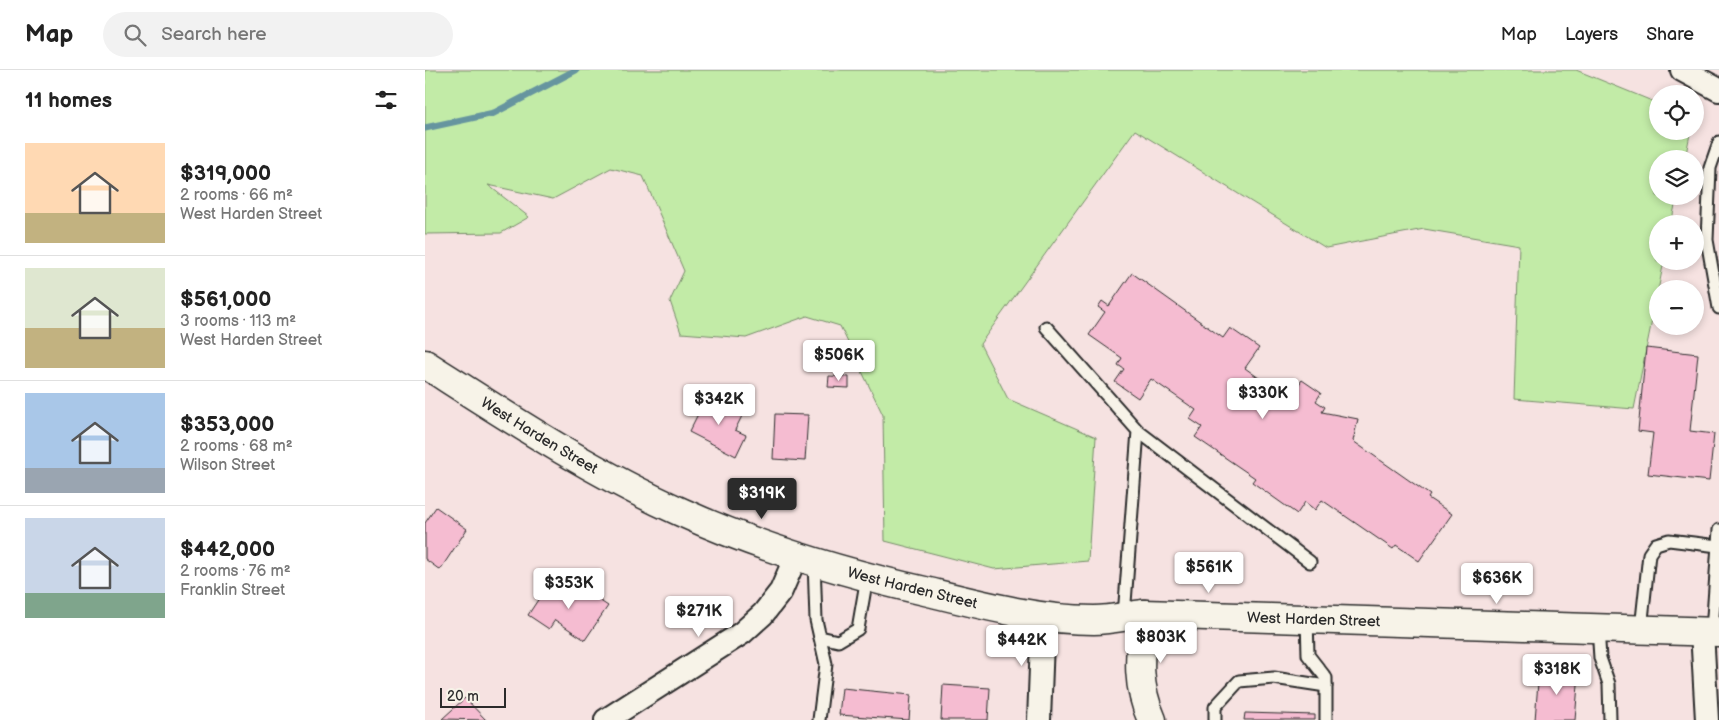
<!DOCTYPE html>
<html lang="en">
<head>
<meta charset="utf-8">
<style>
	body { margin:0; font-family:"Balsamiq Sans",sans-serif; background:#f2f2f2; color:#222; height:100vh; display:flex; flex-direction:column; font-size:19px; white-space:nowrap }
	* { box-sizing:border-box; margin:0 }
	p { font-size:16px; color:#767676 }
	.icon { flex:none; width:28px; height:28px; fill:none; stroke:currentColor; stroke-width:2; stroke-linecap:round; stroke-linejoin:round }
	.map { position:relative; flex:1; overflow:hidden }
	.side { display:flex; flex-direction:column; background:#fff; width:425px }
	.side>* { flex:none }
	.tools { position:absolute; left:1224px; top:15px; display:grid; gap:10px }
	.tools a { display:grid; place-items:center; width:55px; height:55px; border-radius:50%; background:#fff; box-shadow:0 2px 8px #0003; font-size:25px }
	.scale { position:absolute; left:15px; bottom:12px; width:66px; box-sizing:border-box; padding-left:5px; border:2px solid #2b2b2b; border-top:0; font-size:14px; line-height:18px; white-space:nowrap; color:#2b2b2b; -webkit-text-stroke:4px #f7f3e8; paint-order:stroke }
	.price { position:absolute; translate:-50% -42px; padding:0 11px; border-radius:5px; background:#fff; color:#222; font-size:16px; line-height:32px; filter:drop-shadow(0 1px 2px #0008) }
	.price::after { content:''; position:absolute; left:50%; top:30px; width:15px; height:11px; margin-left:-8px; background:inherit; clip-path:polygon(0 0,100% 0,50% 100%) }
	.price.on { background:#2b2b2b; color:#fff }
	ul { padding:0; list-style:none }
	li { display:flex; align-items:center; gap:15px; height:125px; padding:0 25px }
	li+li { border-top:1px solid #e0e0e0 }
	li span { display:grid; place-items:center; flex:none; width:140px; height:100px; border-radius:0px; color:#555 }
	li>.icon { margin-inline-start:auto }
	span .icon { width:60px; height:60px; fill:#fffc; stroke-width:1 }
	li b { font-size:21px }
	h2 { display:flex; justify-content:space-between; align-items:center; height:60px; padding:0 25px; font-size:21px }
	header { display:flex; align-items:center; gap:30px; box-sizing:border-box; height:70px; padding:0 25px; background:#fff; border-bottom:1px solid #e0e0e0 }
	header strong { font-size:24px }
	nav { display:flex; gap:28px; margin-inline-start:auto; font-size:18px }
	.search { width:350px; height:45px; background:#f2f2f2; display:flex; align-items:center; gap:12px; box-sizing:border-box; padding:0 18px; border-radius:28px; color:#767676; font-size:19px }
	main { display:flex; flex:1; min-height:0 }
	.map>svg:first-child { display:block }
	.green { fill:#c2eba7; stroke:#768b69 }
	.lines { fill:none; stroke-linecap:round; stroke-linejoin:round }
	.stream { stroke:#66959f; stroke-width:7 }
	.building { fill:#f5bcd1; stroke:#2b2b2b }
	.service-casing { stroke:#2b2b2b; stroke-width:15 }
	.minor-casing { stroke:#2b2b2b; stroke-width:26 }
	.tertiary-casing { stroke:#2b2b2b; stroke-width:31 }
	.secondary-casing { stroke:#2b2b2b; stroke-width:31 }
	.service { stroke:#f7f3e8; stroke-width:11 }
	.minor { stroke:#f7f3e8; stroke-width:22 }
	.tertiary { stroke:#f7f3e8; stroke-width:28 }
	.secondary { stroke:#f7f3e8; stroke-width:28 }
	.labels { text-anchor:middle; stroke-width:4; stroke-linejoin:round; paint-order:stroke }
	.street-label { font-size:15px; fill:#2b2b2b; stroke:#f7f3e8 }
</style>
</head>
<body>
<header>
<strong>Map</strong>
<div class="search"><svg class="icon" aria-label="search" viewBox="0 0 24 24"><circle cx="10" cy="10" r="6"/><path d="M15 15l6 6"/></svg>Search here</div>
<nav><a>Map</a><a>Layers</a><a>Share</a></nav>
</header>
<main>
<section class="side">
<h2>11 homes<svg class="icon" aria-label="filters" viewBox="0 0 24 24"><path d="M4 7h16M4 17h16"/><circle cx="9" cy="7" r="2"/><circle cx="15" cy="17" r="2"/></svg></h2>
<ul>
<li><span style="background:linear-gradient(#ffd9b3 70%,#c2b280 0)"><svg class="icon" aria-label="home" viewBox="0 0 24 24"><path d="M3 11l9-7 9 7M6 9v11h12V9"/></svg></span><div><b>$319,000</b><p>2 rooms · 66 m²</p><p>West Harden Street</p></div></li>
<li><span style="background:linear-gradient(#dfe7d0 60%,#c2b280 0)"><svg class="icon" aria-label="home" viewBox="0 0 24 24"><path d="M3 11l9-7 9 7M6 9v11h12V9"/></svg></span><div><b>$561,000</b><p>3 rooms · 113 m²</p><p>West Harden Street</p></div></li>
<li><span style="background:linear-gradient(#a9c7e8 75%,#9aa5b1 0)"><svg class="icon" aria-label="home" viewBox="0 0 24 24"><path d="M3 11l9-7 9 7M6 9v11h12V9"/></svg></span><div><b>$353,000</b><p>2 rooms · 68 m²</p><p>Wilson Street</p></div></li>
<li><span style="background:linear-gradient(#c9d6e8 75%,#7fa58c 0)"><svg class="icon" aria-label="home" viewBox="0 0 24 24"><path d="M3 11l9-7 9 7M6 9v11h12V9"/></svg></span><div><b>$442,000</b><p>2 rooms · 76 m²</p><p>Franklin Street</p></div></li>
</ul>
</section>
<div class="map">
<svg width="1294" height="650" viewBox="0 0 1294 650">
	<rect width="100%" height="100%" fill="#f6e2e1"/>
	<filter id="ink" filterUnits="userSpaceOnUse"><feTurbulence type="fractalNoise" baseFrequency=".02" numOctaves="2"/><feDisplacementMap in="SourceGraphic" scale="10" xChannelSelector="R" yChannelSelector="G"/><feConvolveMatrix kernelMatrix="1 2 1 2 8 2 1 2 1" color-interpolation-filters="sRGB"/></filter>
	<g filter="url(#ink)">
		<!-- green -->
		<path class="green" d="M0,0H1151L1232,33V61H1262L1265,64L1260,89H1232V126H1252L1246,154H1232V191H1239L1209,339L1089,329L1094,175L999,159L901,178L710,60L555,274L583,329L671,367L663,491L569,499L460,471L458,345L415,256L382,246L321,268L256,263L245,231L259,201L218,106L186,98L128,129L63,115L104,147L76,163L0,164Z"/>
		<g class="lines">
			<!-- stream -->
			<path class="stream" d="M0,58L69,43L151,0"/>
		</g>
		<!-- building -->
		<g class="building">
			<path d="M707,203L798,268L805,258L834,278L820,298L863,329L877,310L896,323L891,331L900,337L897,342L933,349L928,371L1005,425L1003,428L1027,444L994,491L971,475L968,479L897,430L890,440L880,432L872,444L827,412L830,408L770,367L777,357L765,349L771,340L726,309L713,328L690,312L699,299L693,295L697,288L664,265L680,242L673,237L677,231L684,236Z"/>
			<path d="M1221,278L1273,284L1265,361L1289,364L1284,411L1223,404L1228,363L1213,361Z"/>
			<path d="M404,306L424,307V318L403,317Z"/>
			<path d="M282,326L318,344L310,360L321,365L311,386L264,362Z"/>
			<path d="M350,344L383,345L380,391L348,389Z"/>
			<path d="M11,437L42,459L15,500L0,489V453Z"/>
			<path d="M124,513L140,524L148,513L183,536L160,570L130,550L124,559L103,545Z"/>
			<path d="M1114,600L1154,603L1150,650H1110Z"/>
			<path d="M518,615L565,618L563,650H516Z"/>
			<path d="M417,618L486,625L484,650L414,645Z"/>
			<path d="M40,628L61,650L17,649Z"/>
			<path d="M820,643L890,645V650H819Z"/>
		</g>
		<g class="lines">
			<!-- service casing -->
			<g class="service-casing">
				<g id="service">
					<path d="M1294,72L1285,98L1282,170L1294,238"/>
					<path d="M621,257L713,361L699,546"/>
					<path d="M713,361L885,492"/>
					<path d="M389,491L391,550L401,594L394,650"/>
					<path d="M882,548L883,585L901,608V650"/>
					<path d="M1173,558L1175,588L1184,614L1185,650"/>
					<path d="M1216,559L1224,484L1231,474L1244,470L1293,476"/>
					<path d="M1287,561L1294,460"/>
					<path d="M395,567L413,571L433,559L442,507"/>
					<path d="M790,650V637L814,611L849,608L901,616"/>
				</g>
			</g>
			<!-- minor casing -->
			<g class="minor-casing">
				<g id="minor">
					<path d="M1257,0L1294,20"/>
					<path d="M1277,561L1282,650"/>
					<path d="M181,650L317,563L338,544L356,521L371,486"/>
					<path d="M614,650L618,545"/>
				</g>
			</g>
			<!-- tertiary casing -->
			<g class="tertiary-casing">
				<path id="tertiary" d="M719,544C715,583 710,612 727,650"/>
			</g>
			<!-- secondary casing -->
			<g class="secondary-casing">
				<g id="secondary">
					<path id="s1" d="M0,294C83,347 166,402 256,442C335,478 420,503 504,522C557,535 614,550 669,550C685,550 702,546 719,544L1294,562"/>
				</g>
			</g>
			<!-- service -->
			<use href="#service" class="service"/>
			<!-- minor -->
			<use href="#minor" class="minor"/>
			<!-- tertiary -->
			<use href="#tertiary" class="tertiary"/>
			<!-- secondary -->
			<use href="#secondary" class="secondary"/>
		</g>
	</g>
	<g class="labels">
		<!-- street labels -->
		<g class="street-label">
			<text dy="5" stroke="none"><textPath href="#s1" startOffset="135">West Harden Street</textPath></text>
			<text dy="5" stroke="none"><textPath href="#s1" startOffset="540">West Harden Street</textPath></text>
			<text dy="5" stroke="none"><textPath href="#s1" startOffset="945">West Harden Street</textPath></text>
		</g>
	</g>
</svg>
<div class="tools">
<a><svg class="icon" aria-label="locate" viewBox="0 0 24 24"><circle cx="12" cy="12" r="6"/><path d="M12 2v4M12 18v4M2 12h4M18 12h4"/></svg></a>
<a><svg class="icon" aria-label="layers" viewBox="0 0 24 24"><path d="M12 4l9 5-9 5-9-5zM3 14l9 5 9-5"/></svg></a>
<a>+</a>
<a>−</a>
</div>
<div class="scale">20 m</div>
<b class="price" style="left:414px;top:312px">$506K</b>
<b class="price" style="left:838px;top:350px">$330K</b>
<b class="price" style="left:294px;top:356px">$342K</b>
<b class="price on" style="left:337px;top:450px">$319K</b>
<b class="price" style="left:784px;top:524px">$561K</b>
<b class="price" style="left:1072px;top:535px">$636K</b>
<b class="price" style="left:144px;top:540px">$353K</b>
<b class="price" style="left:274px;top:568px">$271K</b>
<b class="price" style="left:736px;top:594px">$803K</b>
<b class="price" style="left:597px;top:597px">$442K</b>
<b class="price" style="left:1132px;top:626px">$318K</b>
</div>
</main>
</body>
</html>
